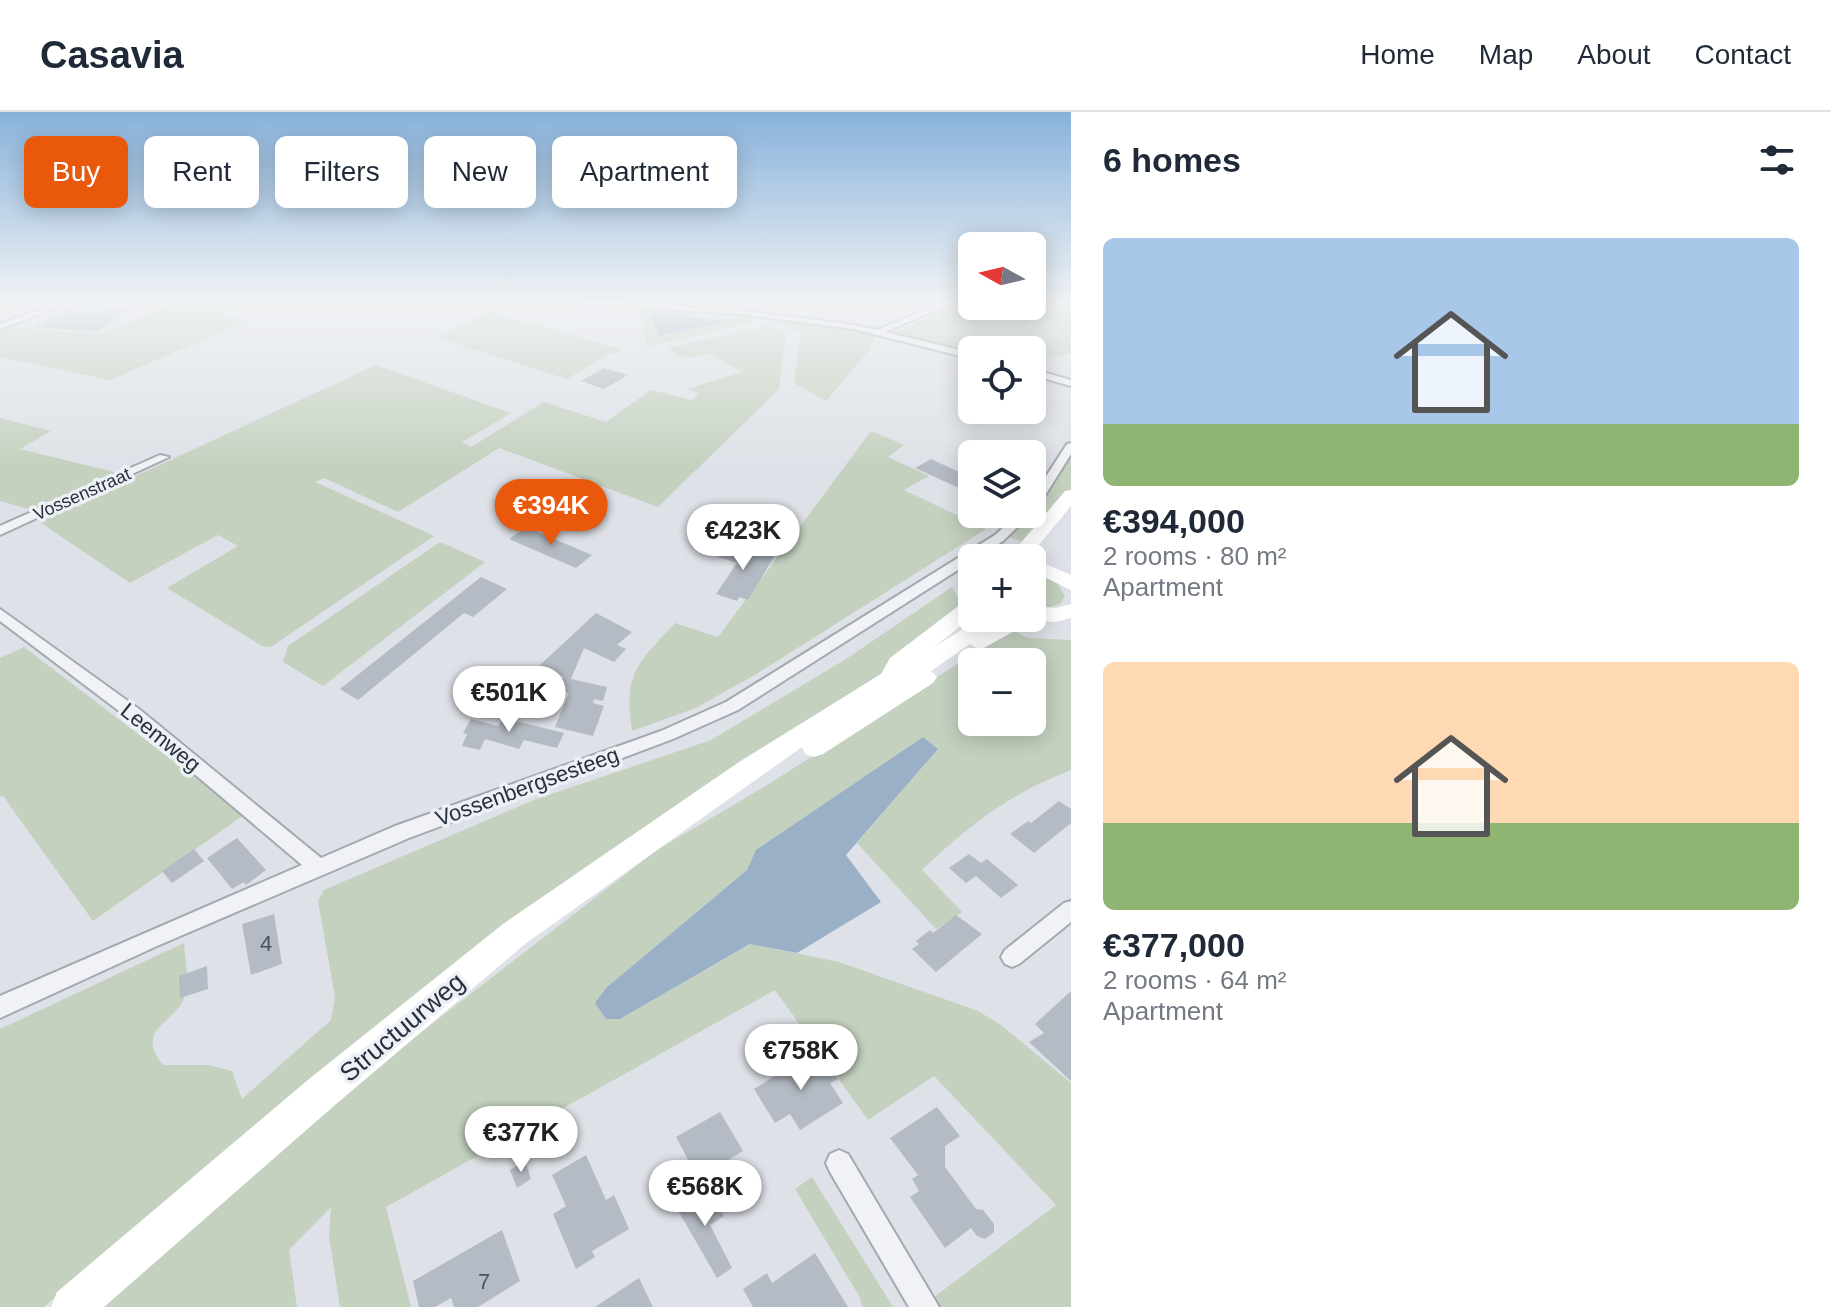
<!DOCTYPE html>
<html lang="en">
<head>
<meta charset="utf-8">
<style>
	body { margin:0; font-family:Arial,sans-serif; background:#f2f2f3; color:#1f2937; height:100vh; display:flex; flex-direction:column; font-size:30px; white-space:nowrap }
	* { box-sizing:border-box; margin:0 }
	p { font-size:26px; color:#747a83 }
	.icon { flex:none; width:44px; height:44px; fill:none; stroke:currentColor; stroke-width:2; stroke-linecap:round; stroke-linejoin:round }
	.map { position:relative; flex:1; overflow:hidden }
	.sheet { display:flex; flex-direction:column; background:#fff; width:760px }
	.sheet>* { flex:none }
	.top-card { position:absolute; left:24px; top:24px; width:760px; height:72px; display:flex; gap:16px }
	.needle { width:52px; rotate:278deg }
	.fabs { position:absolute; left:958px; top:120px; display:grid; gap:16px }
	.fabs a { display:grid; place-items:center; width:88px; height:88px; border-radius:12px; background:#fff; box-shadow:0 4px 20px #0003; font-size:40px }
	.price { position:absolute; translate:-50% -68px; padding:0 18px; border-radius:28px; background:#fff; color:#222; font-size:26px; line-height:52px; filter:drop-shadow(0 2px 4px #0008) }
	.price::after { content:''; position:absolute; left:50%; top:48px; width:24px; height:18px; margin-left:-12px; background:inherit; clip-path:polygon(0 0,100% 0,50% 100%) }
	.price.on { background:#ea580c; color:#fff }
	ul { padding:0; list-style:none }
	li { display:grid; align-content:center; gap:16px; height:424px; padding:0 32px }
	li span { display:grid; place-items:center; height:248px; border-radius:12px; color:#555 }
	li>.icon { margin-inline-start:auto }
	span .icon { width:144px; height:144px; fill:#fffc; stroke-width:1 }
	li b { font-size:34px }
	h2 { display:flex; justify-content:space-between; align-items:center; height:96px; padding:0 32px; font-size:34px }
	.chip { padding:0 28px; border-radius:12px; background:#fff; box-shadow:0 4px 20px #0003; font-size:28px; line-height:72px }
	.chip.on { background:#ea580c; color:#fff }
	header { display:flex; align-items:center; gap:48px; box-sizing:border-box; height:112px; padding:0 40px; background:#fff; border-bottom:2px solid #e0e1e3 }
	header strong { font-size:38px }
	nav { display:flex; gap:44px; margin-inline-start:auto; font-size:28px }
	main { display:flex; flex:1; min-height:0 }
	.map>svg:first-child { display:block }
	.green { fill:#c4d1bf; fill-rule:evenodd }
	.water { fill:#99b0c7 }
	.building { fill:#b5bbc4 }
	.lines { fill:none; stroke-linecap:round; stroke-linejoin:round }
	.street-casing { stroke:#a3a8b1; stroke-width:4 }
	.street { fill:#f0f2f5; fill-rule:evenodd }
	.secondary { fill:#fff; fill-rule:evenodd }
	.labels { text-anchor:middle; stroke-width:7; stroke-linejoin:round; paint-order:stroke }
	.far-street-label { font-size:18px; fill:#27303d; stroke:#edf0f5 }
	.street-label { font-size:22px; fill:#27303d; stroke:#edf0f5 }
	.near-number-label { font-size:22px; fill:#4a535f }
	.near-street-label { font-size:26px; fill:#27303d; stroke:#edf0f5 }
</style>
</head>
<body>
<header>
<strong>Casavia</strong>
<nav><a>Home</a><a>Map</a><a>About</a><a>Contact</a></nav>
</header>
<main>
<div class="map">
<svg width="1071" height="1195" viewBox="0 0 1071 1195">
	<rect width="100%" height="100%" fill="#dee1e7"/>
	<!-- green -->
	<g class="green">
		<path d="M183,189H240L222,204L249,208L110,268L0,245V219L11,215L100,222Z"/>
		<path d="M969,189L972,194H1032V189H1045L1071,198V241L1032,249V238H972V241L895,220Z"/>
		<path d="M637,196L753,205V210L648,234Z"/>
		<path d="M490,200L624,238L609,242L567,267L435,225Z"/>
		<path d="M786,210L877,222L867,241L826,289L794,271L801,220L780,212Z"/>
		<path d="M769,214L786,221L779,277L658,395L499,336L398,400L324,366L315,370L434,424L271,535L262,534L167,476L238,434L218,423L130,471L38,409L376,253L511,301L462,330L471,335L544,290L606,310L651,278L692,288L699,282L687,277L743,260L708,241C692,246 681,249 668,236Z"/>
		<path d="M0,306L51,319L20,337L118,361L34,399L0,389Z"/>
		<path d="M871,319L904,333L888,345L929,364L904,378L986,417L758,561L696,596L632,619C623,561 638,551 675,511L718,525Z"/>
		<path d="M1071,342V379L1025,431L1009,425L1050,378Z"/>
		<path d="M440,430L485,450L323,574L283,550L288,534Z"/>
		<path d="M1032,459L1057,471L1065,484L1061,491L1051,495L1032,494Z"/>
		<path d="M952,475L958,486L967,491L882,561L767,635L109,1138L44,1195H0V917L184,831C185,847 190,868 185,883C177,912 133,915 163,953H209L232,959L242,987L331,908L335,885L318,789L324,778L534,688L711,628L846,547Z"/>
		<path d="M1012,517L1027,526L1071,528V658C1009,682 969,713 922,758L962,800L936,817L857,731L938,637L923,625L757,738L747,758L606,876L595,891L620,907L751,832L839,850L978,899L1001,913L1071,971V1195H932L929,1189L1056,1093L934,964L868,1008L775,878L386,1095L411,1195H340L329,1124L331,1095L289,1138L297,1195H98L354,972L657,738L764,675ZM972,550H1032V610H972Z"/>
		<path d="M24,535L244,703L93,809L3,684L0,685V546Z"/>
		<path d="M812,1065L893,1195H863L859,1184L795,1077Z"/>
	</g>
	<!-- water -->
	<g class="water">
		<path d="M650,202L729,209H732L659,224Z"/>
		<path d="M923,625L938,637L846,743L881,790L797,841L750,832L620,907H606L595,891L606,876L747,758L756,738Z"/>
	</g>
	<!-- building -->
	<g class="building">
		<path d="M80,189H95L96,192L136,194L97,220L35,215Z"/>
		<path d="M604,256L628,263L604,277L581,269Z"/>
		<path d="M931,347L957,359L964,355L972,359V369L959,376L915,356Z"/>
		<path d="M526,415L592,443L576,456L509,427Z"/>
		<path d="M729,431L774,445L748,488L739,485L737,489L716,482L737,451L718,445Z"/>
		<path d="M481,465L507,477L473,505L464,501L358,588L340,577Z"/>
		<path d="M596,501L632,520L617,533L626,537L614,550L584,536L571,567L607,575L603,589L594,587L593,591L604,594L593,624L555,615L569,581L557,578L563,565L566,566L539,554Z"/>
		<path d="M504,606L564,621L557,636L524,628L519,637L485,627L480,638L462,634L467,622L463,621L471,607L498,614Z"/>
		<path d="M1059,689L1071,697V711L1034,741L1010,722L1028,709L1031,711Z"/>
		<path d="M237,726L266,758L246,773L244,770L232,777L207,746Z"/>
		<path d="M194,737L204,749L172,771L162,759Z"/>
		<path d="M969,742L981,751L987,747L1018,773L1001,786L976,764L966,771L949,756Z"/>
		<path d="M274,802L282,852L251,863L242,812Z"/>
		<path d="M956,803L982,822L936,860L912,837L919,832L916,829L930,818L933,821Z"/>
		<path d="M207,854L208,877L180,886L179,864Z"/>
		<path d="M1071,879V969L1029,930L1044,921L1035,912Z"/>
		<path d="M817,938L838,967L830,971L843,991L800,1018L790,1002L775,1011L754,977Z"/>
		<path d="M937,995L960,1024L945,1034V1055L976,1097L983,1098L994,1112V1120L985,1127L977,1124L971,1116L945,1136L910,1085L919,1079L912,1067L918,1063L890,1026Z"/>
		<path d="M720,1000L743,1039L715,1056L717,1060L700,1070L676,1025Z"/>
		<path d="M586,1043L606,1088L614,1083L629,1117L592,1139L595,1145L576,1157L553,1102L566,1094L552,1063Z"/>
		<path d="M525,1049L531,1067L517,1076L510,1058Z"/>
		<path d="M708,1075L724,1104L710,1113L732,1156L717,1166L676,1095Z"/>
		<path d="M502,1118L520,1169L478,1195H454L451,1186L435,1195H419L413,1169Z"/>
		<path d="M815,1141L848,1195H753L743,1177L767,1161L772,1171Z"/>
		<path d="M639,1166L653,1195H595Z"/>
	</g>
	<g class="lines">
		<!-- street casing -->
		<g class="street-casing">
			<g id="street">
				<path d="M64,189H75L0,217V212Z"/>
				<path d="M570,189H606L740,198L854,213L877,218L947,189H957L885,220L972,241V247L854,217L740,202L574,191Z"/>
				<path d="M1032,257L1071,268V274L1032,263Z"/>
				<path d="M1071,331V342L1036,398L1032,399V386L1067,332Z"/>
				<path d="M160,343L169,345L0,423V414Z"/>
				<path d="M1018,402H1031L1003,429L976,446H972V449L738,598L673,627L409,726L157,834L0,906V884L302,753L127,605L0,509V497L139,597L321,746L395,714L661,619L726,590L995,423Z"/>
				<path d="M1071,789V810L1019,852L1012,855L1005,852L1001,845L1005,838L1064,791Z"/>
				<path d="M839,1038L848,1042L939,1195H909L830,1060L826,1051L830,1042Z"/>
			</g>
		</g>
		<!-- street -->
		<use href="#street" class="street"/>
		<!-- secondary -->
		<g class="secondary">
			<path d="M1071,378V394L1028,446H1008L1065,379Z"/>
			<path d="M1032,446L1071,463V478L1032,459Z"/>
			<path d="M972,487V505L933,536L980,506H1006L1004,508L1032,506V494L1055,496L1071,492V506L1055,510L1034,508L980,538L970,532L931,559L937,565L933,571L823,642L814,645L805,642L802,635L525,832L335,993L104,1195H51L57,1180L309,967L503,812L739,650L881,562L890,546L965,489Z"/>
		</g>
	</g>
	<!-- sky -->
	<linearGradient id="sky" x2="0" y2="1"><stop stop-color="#88b2db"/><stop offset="0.53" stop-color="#f0f2f4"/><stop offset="1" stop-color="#f0f2f4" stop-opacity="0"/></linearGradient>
	<rect width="1071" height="356" fill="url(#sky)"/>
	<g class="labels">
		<!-- far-street labels -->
		<g class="far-street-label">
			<text transform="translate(82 382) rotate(-24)" y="6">Vossenstraat</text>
		</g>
		<!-- street labels -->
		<g class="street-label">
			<text transform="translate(161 625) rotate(39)" y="8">Leemweg</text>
			<text transform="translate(527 674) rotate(-20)" y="8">Vossenbergsesteeg</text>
		</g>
		<!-- near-number labels -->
		<g class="near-number-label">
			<text x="266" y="839">4</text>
			<text x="484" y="1177">7</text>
		</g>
		<!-- near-street labels -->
		<g class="near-street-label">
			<text transform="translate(402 915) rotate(-40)" y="9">Structuurweg</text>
		</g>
	</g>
</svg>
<div class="fabs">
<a><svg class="needle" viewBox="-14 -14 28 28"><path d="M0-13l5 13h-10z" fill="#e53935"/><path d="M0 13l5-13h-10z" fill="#747a83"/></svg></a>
<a><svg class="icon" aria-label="locate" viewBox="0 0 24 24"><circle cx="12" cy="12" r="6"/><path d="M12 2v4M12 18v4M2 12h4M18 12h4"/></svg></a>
<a><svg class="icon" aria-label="layers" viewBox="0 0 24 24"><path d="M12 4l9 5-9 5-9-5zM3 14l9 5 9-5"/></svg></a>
<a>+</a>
<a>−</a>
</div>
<b class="price on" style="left:551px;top:435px">€394K</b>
<b class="price" style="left:743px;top:460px">€423K</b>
<b class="price" style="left:509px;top:622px">€501K</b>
<b class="price" style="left:801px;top:980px">€758K</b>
<b class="price" style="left:521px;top:1062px">€377K</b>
<b class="price" style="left:705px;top:1116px">€568K</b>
<div class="top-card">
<a class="chip on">Buy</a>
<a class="chip">Rent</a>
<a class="chip">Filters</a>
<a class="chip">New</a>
<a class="chip">Apartment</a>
</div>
</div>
<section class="sheet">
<h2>6 homes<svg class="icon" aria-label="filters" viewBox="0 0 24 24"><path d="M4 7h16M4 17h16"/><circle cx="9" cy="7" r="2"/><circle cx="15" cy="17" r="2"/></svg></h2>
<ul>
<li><span style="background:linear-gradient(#a9c7e8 75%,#8fb573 0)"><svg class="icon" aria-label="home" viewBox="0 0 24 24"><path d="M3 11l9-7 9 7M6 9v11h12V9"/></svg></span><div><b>€394,000</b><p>2 rooms · 80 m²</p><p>Apartment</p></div></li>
<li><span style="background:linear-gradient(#ffd9b3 65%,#8fb573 0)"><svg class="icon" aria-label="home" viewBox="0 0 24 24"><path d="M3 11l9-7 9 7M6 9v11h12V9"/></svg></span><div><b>€377,000</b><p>2 rooms · 64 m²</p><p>Apartment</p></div></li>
</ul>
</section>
</main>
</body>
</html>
